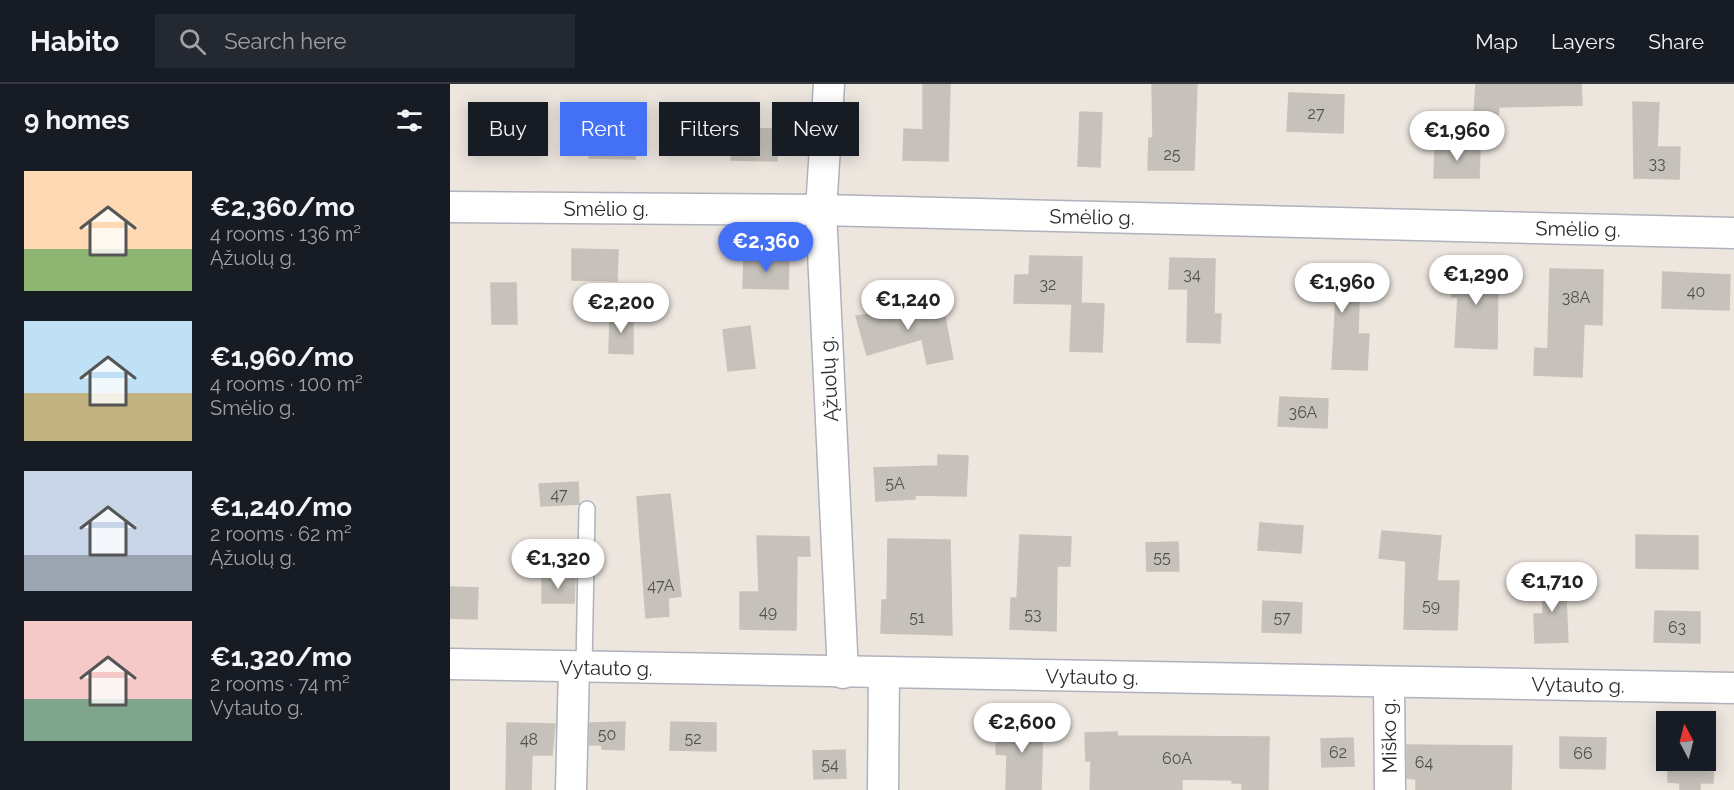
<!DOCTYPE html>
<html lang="en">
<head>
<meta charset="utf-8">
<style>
	body { margin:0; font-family:Raleway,sans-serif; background:#242831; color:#f1f3f6; height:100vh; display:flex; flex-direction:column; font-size:22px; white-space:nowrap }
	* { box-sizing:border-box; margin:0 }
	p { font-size:20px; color:#9ea1a6 }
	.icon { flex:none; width:33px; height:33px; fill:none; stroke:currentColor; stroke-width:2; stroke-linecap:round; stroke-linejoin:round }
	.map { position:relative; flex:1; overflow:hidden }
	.panel { display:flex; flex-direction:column; background:#171b24; width:450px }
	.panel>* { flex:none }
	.top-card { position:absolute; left:18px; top:18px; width:570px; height:54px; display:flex; gap:12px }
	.needle { width:39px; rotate:353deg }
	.tools { position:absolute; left:1206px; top:627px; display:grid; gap:12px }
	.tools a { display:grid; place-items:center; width:60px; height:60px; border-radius:0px; background:#171b24; box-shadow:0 3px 15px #0003; font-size:30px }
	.price { position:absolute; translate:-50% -51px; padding:0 14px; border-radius:21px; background:#fff; color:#222; font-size:20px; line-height:39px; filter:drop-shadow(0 2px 3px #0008) }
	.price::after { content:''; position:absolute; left:50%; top:36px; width:18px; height:14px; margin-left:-9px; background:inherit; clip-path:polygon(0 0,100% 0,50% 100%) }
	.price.on { background:#4470f5; color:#fff }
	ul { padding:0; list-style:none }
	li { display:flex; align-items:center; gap:18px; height:150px; padding:0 24px }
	li span { display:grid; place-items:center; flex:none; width:168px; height:120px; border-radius:0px; color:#555 }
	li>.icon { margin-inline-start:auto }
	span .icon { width:72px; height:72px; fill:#fffc; stroke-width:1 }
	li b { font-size:26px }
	h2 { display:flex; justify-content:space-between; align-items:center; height:72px; padding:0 24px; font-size:26px }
	.chip { padding:0 21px; border-radius:0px; background:#171b24; box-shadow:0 3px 15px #0003; font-size:21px; line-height:54px }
	.chip.on { background:#4470f5; color:#fff }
	header { display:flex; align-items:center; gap:36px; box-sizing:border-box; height:84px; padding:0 30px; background:#171b24; border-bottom:2px solid #363941 }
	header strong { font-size:28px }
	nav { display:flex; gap:33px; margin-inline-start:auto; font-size:21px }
	.search { width:420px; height:54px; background:#242831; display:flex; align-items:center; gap:15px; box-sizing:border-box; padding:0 21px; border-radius:0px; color:#9ea1a6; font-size:22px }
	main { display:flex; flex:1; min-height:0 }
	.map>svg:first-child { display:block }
	.building { fill:#c6c1ba; stroke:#c9c2b8; stroke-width:1.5 }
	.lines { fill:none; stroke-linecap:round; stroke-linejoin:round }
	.lane-casing { stroke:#afb2bc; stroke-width:18 }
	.street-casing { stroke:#afb2bc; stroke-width:33 }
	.lane { stroke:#fff; stroke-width:15 }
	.street { stroke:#fff; stroke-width:30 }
	.labels { text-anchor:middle; stroke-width:4.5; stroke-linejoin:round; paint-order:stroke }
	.number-label { font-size:16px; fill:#525150 }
	.street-label { font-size:20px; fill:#2c2c2c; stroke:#fff }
</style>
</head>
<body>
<header>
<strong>Habito</strong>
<div class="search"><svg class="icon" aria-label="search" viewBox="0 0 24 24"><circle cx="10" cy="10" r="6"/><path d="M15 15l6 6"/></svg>Search here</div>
<nav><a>Map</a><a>Layers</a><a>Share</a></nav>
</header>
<main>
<section class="panel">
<h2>9 homes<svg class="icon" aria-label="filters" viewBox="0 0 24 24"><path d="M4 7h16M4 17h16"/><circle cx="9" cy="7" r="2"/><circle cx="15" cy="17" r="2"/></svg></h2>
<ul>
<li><span style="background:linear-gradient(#ffd9b3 65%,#8fb573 0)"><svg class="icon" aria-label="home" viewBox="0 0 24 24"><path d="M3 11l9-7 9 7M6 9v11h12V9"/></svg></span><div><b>€2,360/mo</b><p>4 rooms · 136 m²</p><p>Ąžuolų g.</p></div></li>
<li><span style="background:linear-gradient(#bfe0f5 60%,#c2b280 0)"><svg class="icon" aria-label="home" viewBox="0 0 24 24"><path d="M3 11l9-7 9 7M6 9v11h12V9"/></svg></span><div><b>€1,960/mo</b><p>4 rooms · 100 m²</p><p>Smėlio g.</p></div></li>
<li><span style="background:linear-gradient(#c9d6e8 70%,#9aa5b1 0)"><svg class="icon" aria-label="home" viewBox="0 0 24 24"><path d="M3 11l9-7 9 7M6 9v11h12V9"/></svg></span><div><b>€1,240/mo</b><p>2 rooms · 62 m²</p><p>Ąžuolų g.</p></div></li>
<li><span style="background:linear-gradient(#f6c9c9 65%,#7fa58c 0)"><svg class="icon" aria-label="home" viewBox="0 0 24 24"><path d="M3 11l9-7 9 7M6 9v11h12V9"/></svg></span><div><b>€1,320/mo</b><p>2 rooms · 74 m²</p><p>Vytauto g.</p></div></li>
</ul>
</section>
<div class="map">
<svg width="1284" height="706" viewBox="0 0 1284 706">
	<rect width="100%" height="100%" fill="#ede6df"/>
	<!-- building -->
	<g class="building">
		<path d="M473,0H500L498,77L453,76L454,45L473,46Z"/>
		<path d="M702,0H747L744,86H698L699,54H703Z"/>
		<path d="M1026,0H1131L1132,21L1049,23L1048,31L1024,30Z"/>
		<path d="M839,9L894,11L893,49L837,47Z"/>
		<path d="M1183,18L1209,19L1207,63H1230L1229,95L1184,94Z"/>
		<path d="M630,28L652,29L650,83L628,82Z"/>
		<path d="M140,43L186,44L185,75L139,74Z"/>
		<path d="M282,44L327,45V77L281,76Z"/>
		<path d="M985,62L1030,63L1029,94H984Z"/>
		<path d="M122,165L168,166L167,197L122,196Z"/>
		<path d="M580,172L632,173L631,219L654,220L652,268L620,267L622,220L564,219L565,191H579Z"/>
		<path d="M294,173L339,174L338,205L293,204Z"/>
		<path d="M720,174L765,175L764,230H771L770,259L737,258L738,205H719Z"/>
		<path d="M1002,182L1048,183L1047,265L1005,263L1008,213H1002Z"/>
		<path d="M864,183L910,184L908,250H919L917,286L882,285L886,214H853V193H864Z"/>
		<path d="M1100,185L1153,186L1152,241L1134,240L1132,293L1084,291L1085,264L1098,265Z"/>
		<path d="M1213,188L1280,191L1279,226L1212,224Z"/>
		<path d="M41,199H66L67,240H42Z"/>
		<path d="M492,218L503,275L477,280L472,255L417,271L406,232Z"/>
		<path d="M160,230H183V270L159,269Z"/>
		<path d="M300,242L305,284L278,287L273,246Z"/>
		<path d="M830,313L878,315L877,344L828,342Z"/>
		<path d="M488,371L518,372L516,412L465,411V415L426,417L424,384L488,382Z"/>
		<path d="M128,398L129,420L91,422L89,400Z"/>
		<path d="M220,410L231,512L218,514L219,532L196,534L187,413Z"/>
		<path d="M810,439L853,442L851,469L808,466Z"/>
		<path d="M932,447L991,452L987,497H1009L1007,546L954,545L956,477L929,474Z"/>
		<path d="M570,451L621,453L620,482H607L606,547L560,545L561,514H567Z"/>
		<path d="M1186,451L1248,452V485L1186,484Z"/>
		<path d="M307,452L359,453L360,472H347L346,546L290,545V508H309Z"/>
		<path d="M438,455L500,456L502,551L431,549L432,516H437Z"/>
		<path d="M728,458L729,487H697L696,459Z"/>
		<path d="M92,493L125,494L124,519H92Z"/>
		<path d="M1115,494L1118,558L1085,559L1084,530H1093L1092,495Z"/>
		<path d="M0,503L28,504L27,535L0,534Z"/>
		<path d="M813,517L852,519L851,549L812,548Z"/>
		<path d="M1205,527L1250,528V559L1204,558Z"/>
		<path d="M175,638L174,666L152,665V661H139L140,639Z"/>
		<path d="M221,638L266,639V667L220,666Z"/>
		<path d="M57,639L105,640L102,671H82L81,706H56Z"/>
		<path d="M547,639L593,640L591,706H556L557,671L546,670Z"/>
		<path d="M667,648V652L819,653L818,706H792V699H782V696L732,695V706H640L641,677H636L635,649Z"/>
		<path d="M1110,653L1156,654L1155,685L1110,684Z"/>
		<path d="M903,654L904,682L872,683L871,655Z"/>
		<path d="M957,661L1062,662L1061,706H966V695L957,694Z"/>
		<path d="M395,666L396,694L364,695L363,667Z"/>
		<path d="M1218,676H1264L1263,699H1250V706H1230V699L1218,698Z"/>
	</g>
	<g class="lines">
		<!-- lane casing -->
		<g class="lane-casing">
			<path id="lane" d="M134,583L137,425"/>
		</g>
		<!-- street casing -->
		<g class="street-casing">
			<g id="street">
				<path d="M379,0L371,126L393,589"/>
				<path d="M0,123L371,126L1284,149"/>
				<path d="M0,580L1284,604"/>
				<path d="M939,599L940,706"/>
				<path d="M121,706L124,583"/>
				<path d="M433,706L434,589"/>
			</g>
		</g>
		<!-- lane -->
		<use href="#lane" class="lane"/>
		<!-- street -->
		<use href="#street" class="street"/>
	</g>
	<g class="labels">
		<!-- number labels -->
		<g class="number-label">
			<text x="866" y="35">27</text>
			<text x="722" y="76">25</text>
			<text x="1207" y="85">33</text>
			<text x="742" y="196">34</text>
			<text x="598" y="206">32</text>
			<text x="1246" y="213">40</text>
			<text x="1126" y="219">38A</text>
			<text x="853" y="334">36A</text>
			<text x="445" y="405">5A</text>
			<text x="109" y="416">47</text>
			<text x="712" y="479">55</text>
			<text x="211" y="507">47A</text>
			<text x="981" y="527">59</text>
			<text x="318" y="533">49</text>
			<text x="583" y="536">53</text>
			<text x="467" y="539">51</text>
			<text x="832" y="539">57</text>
			<text x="1227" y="549">63</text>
			<text x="157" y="656">50</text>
			<text x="243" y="660">52</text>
			<text x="79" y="661">48</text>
			<text x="888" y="674">62</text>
			<text x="1133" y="675">66</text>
			<text x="727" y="680">60A</text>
			<text x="974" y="684">64</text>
			<text x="380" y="686">54</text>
		</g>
		<!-- street labels -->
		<g class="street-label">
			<text x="156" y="132">Smėlio g.</text>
			<text transform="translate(642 133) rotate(1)" y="7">Smėlio g.</text>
			<text transform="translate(1128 145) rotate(1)" y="7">Smėlio g.</text>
			<text transform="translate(379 295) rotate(-93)" y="7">Ąžuolų g.</text>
			<text transform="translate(156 584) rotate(1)" y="7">Vytauto g.</text>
			<text transform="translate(642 593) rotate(1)" y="7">Vytauto g.</text>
			<text transform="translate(1128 601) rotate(1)" y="7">Vytauto g.</text>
			<text transform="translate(939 652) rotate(-91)" y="7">Miško g.</text>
		</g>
	</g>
</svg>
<div class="tools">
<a><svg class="needle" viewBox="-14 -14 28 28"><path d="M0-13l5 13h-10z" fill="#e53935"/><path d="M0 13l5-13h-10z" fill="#9ea1a6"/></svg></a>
</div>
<b class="price" style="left:1007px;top:78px">€1,960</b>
<b class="price on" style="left:316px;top:189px">€2,360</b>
<b class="price" style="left:1026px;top:222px">€1,290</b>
<b class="price" style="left:892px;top:230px">€1,960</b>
<b class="price" style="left:458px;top:247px">€1,240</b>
<b class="price" style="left:171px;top:250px">€2,200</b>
<b class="price" style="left:108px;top:506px">€1,320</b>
<b class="price" style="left:1102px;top:529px">€1,710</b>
<b class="price" style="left:572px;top:670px">€2,600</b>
<div class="top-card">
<a class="chip">Buy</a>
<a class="chip on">Rent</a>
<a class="chip">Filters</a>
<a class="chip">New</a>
</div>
</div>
</main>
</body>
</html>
